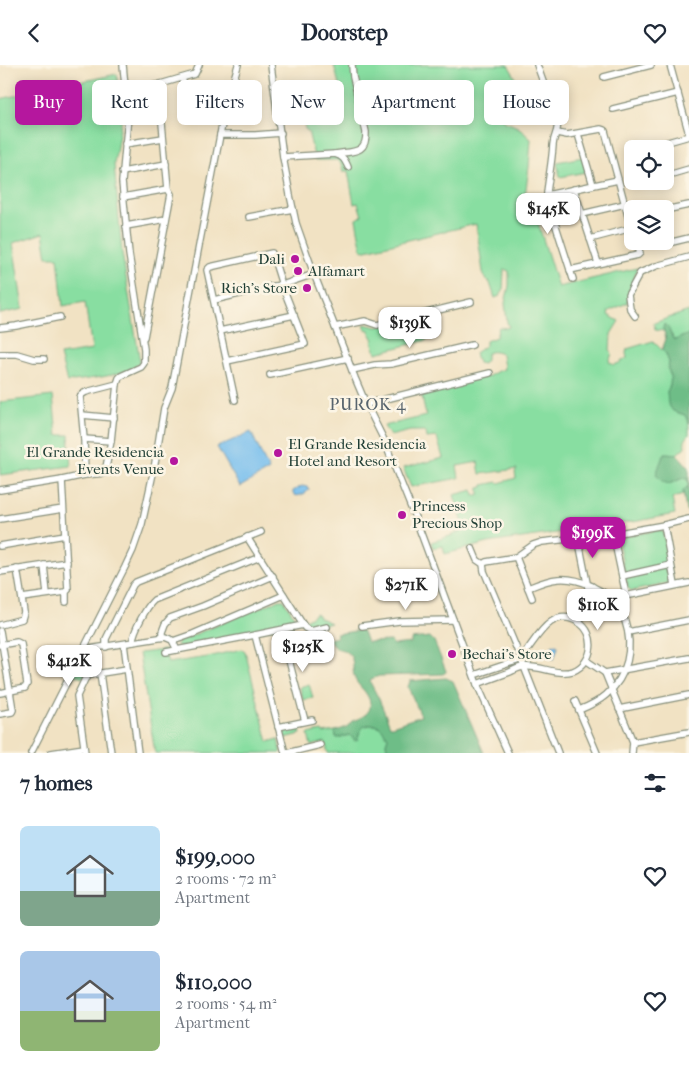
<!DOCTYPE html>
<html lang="en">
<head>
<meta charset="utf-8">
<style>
	body { margin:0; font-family:"IM FELL French Canon",serif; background:#f2f2f3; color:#1f2937; height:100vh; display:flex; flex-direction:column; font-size:19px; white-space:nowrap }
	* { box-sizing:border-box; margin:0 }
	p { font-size:16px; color:#747a83 }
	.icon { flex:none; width:28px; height:28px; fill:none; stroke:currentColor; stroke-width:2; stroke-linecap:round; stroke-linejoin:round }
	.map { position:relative; height:688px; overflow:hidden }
	.drawer { display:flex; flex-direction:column; background:#fff; flex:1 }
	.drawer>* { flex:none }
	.banner { position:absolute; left:15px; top:15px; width:660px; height:45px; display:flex; gap:10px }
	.controls { position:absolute; left:624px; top:75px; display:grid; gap:10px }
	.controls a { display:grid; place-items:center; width:50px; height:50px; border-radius:8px; background:#fff; box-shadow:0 2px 12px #0003; font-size:25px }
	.price { position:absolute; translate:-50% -42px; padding:0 11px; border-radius:10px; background:#fff; color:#222; font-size:16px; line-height:32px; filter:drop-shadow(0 1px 2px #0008) }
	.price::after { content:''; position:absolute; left:50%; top:30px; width:15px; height:11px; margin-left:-8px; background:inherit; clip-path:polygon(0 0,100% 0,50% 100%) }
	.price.active { background:#b5179e; color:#fff }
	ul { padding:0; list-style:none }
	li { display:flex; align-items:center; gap:15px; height:125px; padding:0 20px }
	li span { display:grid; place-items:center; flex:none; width:140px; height:100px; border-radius:8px; color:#555 }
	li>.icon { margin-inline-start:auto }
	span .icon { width:60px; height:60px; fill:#fffc; stroke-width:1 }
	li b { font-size:21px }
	h2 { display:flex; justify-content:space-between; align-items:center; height:60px; padding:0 20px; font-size:21px }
	.pill { padding:0 18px; border-radius:8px; background:#fff; box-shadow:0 2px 12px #0003; font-size:18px; line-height:45px }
	.pill.active { background:#b5179e; color:#fff }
	header { display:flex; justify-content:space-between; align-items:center; height:65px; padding:0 20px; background:#fff; font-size:22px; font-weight:700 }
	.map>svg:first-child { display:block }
	.green { fill:#88dea1; stroke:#548e6a }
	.forest { fill:#6ebd87; stroke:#467d5e }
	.water { fill:#76beee; stroke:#4a7e91 }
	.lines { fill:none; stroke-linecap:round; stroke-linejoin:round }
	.minor-casing { stroke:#88907c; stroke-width:8 }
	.minor { stroke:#fff; stroke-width:5.5 }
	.poi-dot { fill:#b5179e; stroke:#fcf5e5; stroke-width:2 }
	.labels { text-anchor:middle; stroke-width:5; stroke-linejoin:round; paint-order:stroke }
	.poi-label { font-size:15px; fill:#1f3d34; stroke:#fcf5e5; text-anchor:start }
	.neighbourhood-label { font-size:16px; letter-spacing:1px; fill:#58646d; stroke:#fcf5e5 }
</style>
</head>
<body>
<header><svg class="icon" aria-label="back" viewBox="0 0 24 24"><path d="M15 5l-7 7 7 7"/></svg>Doorstep<svg class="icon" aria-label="heart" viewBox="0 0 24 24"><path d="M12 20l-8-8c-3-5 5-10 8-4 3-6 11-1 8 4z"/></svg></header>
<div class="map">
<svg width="689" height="688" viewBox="0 0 689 688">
	<rect width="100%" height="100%" fill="#fcf5e5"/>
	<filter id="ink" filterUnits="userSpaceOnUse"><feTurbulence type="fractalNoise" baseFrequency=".02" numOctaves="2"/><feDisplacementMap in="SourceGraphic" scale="10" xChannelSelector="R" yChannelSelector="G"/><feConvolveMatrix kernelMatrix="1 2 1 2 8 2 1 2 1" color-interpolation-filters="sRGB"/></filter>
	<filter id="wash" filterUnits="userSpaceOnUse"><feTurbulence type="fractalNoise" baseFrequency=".0096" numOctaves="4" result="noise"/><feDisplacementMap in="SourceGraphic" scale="20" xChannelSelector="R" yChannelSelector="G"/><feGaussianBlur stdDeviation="1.12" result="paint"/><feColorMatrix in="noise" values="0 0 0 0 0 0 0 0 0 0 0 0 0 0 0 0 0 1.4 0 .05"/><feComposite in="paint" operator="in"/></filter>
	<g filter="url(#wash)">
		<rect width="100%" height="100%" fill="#f1e2c3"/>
		<!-- green -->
		<g class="green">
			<path d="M334,0H508L517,15L521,48L518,52L509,51L508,49L511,42H509L502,54L503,56C509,58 517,61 522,65C525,69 527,71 531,74L529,102L525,131L524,144V147L520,154H523L527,151L530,132L558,222L637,203L627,238L609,246L608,250L619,256L611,269L610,286L612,288L609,297L614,300L619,298L627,293L626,288L627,284L653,276L666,289L669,297L668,304L671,312L670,320L667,327L673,346L685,350L689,358V370C685,374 684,377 685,382L677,389L665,388C657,400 664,407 669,419L683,413L687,414L689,418L688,421L683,426L684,430L672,433L675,449L638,456L488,478L445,489L443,481L433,483L431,477L450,471L465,464L454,430L473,425L474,430H479V423L483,422V420L498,417L499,418L516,413L515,407L517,404L480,409L478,397L457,401L459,413L411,422L403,403L443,393L437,372L427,373L426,367L424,366H410L390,371L384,361L426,351L421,327L489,311L498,306L504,304C504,298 502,294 502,289C497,287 491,285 486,289V295L483,299L478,298L475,288L486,280V276L496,272L499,262L506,263L509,262L507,257L505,238L509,221V206L504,204L503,226L500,231L495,233L490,218L486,214L483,207L476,159L362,186L356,154L362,151L358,138L354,139L348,106H343L341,99L337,95H315L308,66L305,64L302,46L343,35Z"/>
			<path d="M117,9L122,51L114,99L122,188L140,297C130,311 84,314 67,317L60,290L92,285L85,237L63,241L58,192H47L43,168L13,178L23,244L0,249V34Z"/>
			<path d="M583,92L586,107L560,112L557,97Z"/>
			<path d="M689,246V269L675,275L673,274L672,270L663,263L664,266L655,265L654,258Z"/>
			<path d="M422,251L427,275L376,288L372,276L374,275L368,264L366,265L364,259L377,262Z"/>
			<path d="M53,331L57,370H69L71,401L0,410V337Z"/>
			<path d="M660,465L663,467L672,514L670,518L632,526L628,523L618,476L620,472Z"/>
			<path d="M279,535H284L295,553V556L292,559L184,582L179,581L177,580V578L179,576Z"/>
			<path d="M316,548L320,553L331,558C321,560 312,565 304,556Z"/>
			<path d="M242,584L245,586L268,677L278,674L281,688H155L139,588L164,585L168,598L208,592Z"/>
			<path d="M85,586H89L91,596L84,597L86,609L82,613L73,609Z"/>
			<path d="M309,619L313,633L303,635L300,622Z"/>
			<path d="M371,660C381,660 382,664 388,672L386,678L387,683L382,688H328L325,677L311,681L308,669L322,666L323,668L335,666L336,672L338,673L350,670L355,675H357C362,665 357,662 371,660Z"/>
			<path d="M299,661L301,669L285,673L284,668L285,665Z"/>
		</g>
		<!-- forest -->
		<g class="forest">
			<path d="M664,259L668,262L673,274L675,275L689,269V358L685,350L673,346L668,339L667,327L670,320L671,312L668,304L669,297L666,289L662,285L666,274L663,263Z"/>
			<path d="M665,388L677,389L686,399L689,401V418L687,414L683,413L669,419L663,417L656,410C659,402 661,394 665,388Z"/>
			<path d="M689,418V446H686L683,426L688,422Z"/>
			<path d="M362,565L367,577L391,576L393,580L411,578V574L430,572L434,576L446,606V607L443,609L379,611L371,614L370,617L379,634L390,661H392L421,651L408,622L410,616L446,613L453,616L484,688H462L461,687L457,685L451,688H382L387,683L386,678L388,672L382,664L377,660C360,659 362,662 357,675L355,676L350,670L338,673L336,672L335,666C342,664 348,663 352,656C365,652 376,645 367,630C364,624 358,621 355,614C351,606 356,595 348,588C339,581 337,588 329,574L337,572L336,569Z"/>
		</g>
		<!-- water -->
		<g class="water">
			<path d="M251,367L269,405L240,422L217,382Z"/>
			<path d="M302,421L307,422L309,424L308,426C304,429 297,433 293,429V426Z"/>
			<path d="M553,579L558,581L554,594L543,590L545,584L550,586Z"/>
		</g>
	</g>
	<g filter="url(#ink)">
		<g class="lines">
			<!-- minor casing -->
			<g class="minor-casing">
				<g id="minor">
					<path d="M271,0L283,92L290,130L296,158L314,209L355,313L366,339L383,373L416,455L477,619L508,688"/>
					<path d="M537,0L556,53C560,66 554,68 553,80C552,96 549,111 547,127V133L573,214"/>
					<path d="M670,0L689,69"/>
					<path d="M604,12L651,0"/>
					<path d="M182,13L186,27"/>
					<path d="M125,27L157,20L195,9L199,0"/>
					<path d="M613,44L678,28"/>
					<path d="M128,52L161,47"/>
					<path d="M557,68L567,70L601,64L604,65L605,66L632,166"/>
					<path d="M578,69L593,120"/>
					<path d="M220,70H255L281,68"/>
					<path d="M125,79L163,73"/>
					<path d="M643,84L689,71"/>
					<path d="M335,89C353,86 367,89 366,67L353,12L352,0"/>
					<path d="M283,92L335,89C343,91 345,95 348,102"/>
					<path d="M122,107L166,99"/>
					<path d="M665,111L689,104"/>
					<path d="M635,119L647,116"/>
					<path d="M574,124L598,198"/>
					<path d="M547,130L618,115"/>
					<path d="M123,132L168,124"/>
					<path d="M665,145L689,140"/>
					<path d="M582,149L625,139"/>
					<path d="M249,152L293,144"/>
					<path d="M126,161L166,154"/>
					<path d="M590,174L632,163"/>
					<path d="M664,179L689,173"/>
					<path d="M570,205L638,190L640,188L636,176"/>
					<path d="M266,222L282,220L314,209"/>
					<path d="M214,235L256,225"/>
					<path d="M635,251L630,244L628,230L640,208L656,201L689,192"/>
					<path d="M335,262L365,256L377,260L471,237"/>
					<path d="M0,263L16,261L60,252"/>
					<path d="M220,266L294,250"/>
					<path d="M144,272L171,129L168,124L161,47L157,20"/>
					<path d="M0,289H17L34,294H44"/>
					<path d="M227,296L305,279L282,220L272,188L210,202L207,205L235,335"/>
					<path d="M352,305L375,300L391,299L472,280"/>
					<path d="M270,310L348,293"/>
					<path d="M366,339L490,308"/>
					<path d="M82,350L114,353"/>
					<path d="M84,374L111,376"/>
					<path d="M85,410L84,374L80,332L81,330L86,327L117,319"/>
					<path d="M0,425L62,415L85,410L105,408L111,376L117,319L119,313L121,311L141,302L144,298V284L129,189L122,117L128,52L123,0"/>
					<path d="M0,454L63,444"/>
					<path d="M664,460L675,520"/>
					<path d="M613,469L626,530"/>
					<path d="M247,472L305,563L311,566L327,562"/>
					<path d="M578,472L591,538L579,557"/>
					<path d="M0,481L65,470"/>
					<path d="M472,483L477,495L483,499L484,506L521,594L558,688"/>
					<path d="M516,492L532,533"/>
					<path d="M483,499L486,497L516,492L533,480L542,477L613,469L664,460L689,454"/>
					<path d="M44,500L47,529"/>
					<path d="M0,507L67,497"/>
					<path d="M622,511L671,500"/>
					<path d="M528,523C538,519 547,515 558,514C569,513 581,516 592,521C598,525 606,528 611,533C618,539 622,548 625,556C634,583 628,611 606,630C598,637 589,641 579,645"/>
					<path d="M66,527V537"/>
					<path d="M22,533L65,527L68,525L62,415"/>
					<path d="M591,538L689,518"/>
					<path d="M0,560L22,554L24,547L17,504"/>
					<path d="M362,561L399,556L453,555"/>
					<path d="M281,565L305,656"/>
					<path d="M0,566L13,645L12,647L0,649"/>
					<path d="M628,567L689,555"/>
					<path d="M255,570L285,688"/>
					<path d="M162,572V567L165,559L170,553L203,541L273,511"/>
					<path d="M173,576L193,569L284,530"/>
					<path d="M133,577C132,568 147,541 154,535L260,492"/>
					<path d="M124,579L138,688"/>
					<path d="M0,580L17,577L21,579L27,619L25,623L0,628"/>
					<path d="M106,582V574L133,520L136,517L261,467"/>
					<path d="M89,584L165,572L172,575L177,585"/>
					<path d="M166,587L255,570L303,560"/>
					<path d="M587,596L605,608L633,677L632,688"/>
					<path d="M100,608L111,688"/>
					<path d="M605,608L689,593"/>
					<path d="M474,610C486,606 498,602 510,598C513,597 518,596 521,594C523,592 526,587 528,584C539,569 554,542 578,557C597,568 594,598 573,606C557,611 540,600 524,602C519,602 514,605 510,607C499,611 488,615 477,619"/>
					<path d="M575,636L597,688"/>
					<path d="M619,644L689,630"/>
					<path d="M278,662L312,655"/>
					<path d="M633,677L689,667"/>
					<path d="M31,688L125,502L133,485L142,459L154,404L164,343L172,323L224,49L238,0"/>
					<path d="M51,688L84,683"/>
					<path d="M85,688L77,631L85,614L89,610L127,604"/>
					<path d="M287,688L320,680"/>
				</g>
			</g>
			<!-- minor -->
			<use href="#minor" class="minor"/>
		</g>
	</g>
	<!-- markers -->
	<g class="poi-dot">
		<circle cx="295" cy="194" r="5"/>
		<circle cx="298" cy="206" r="5"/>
		<circle cx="307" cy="223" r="5"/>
		<circle cx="278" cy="388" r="5"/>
		<circle cx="174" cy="396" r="5"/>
		<circle cx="402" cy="450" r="5"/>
		<circle cx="452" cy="589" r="5"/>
	</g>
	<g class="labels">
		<!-- poi labels -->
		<g class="poi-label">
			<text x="285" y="199" text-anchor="end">Dali</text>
			<text x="308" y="211">Alfamart</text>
			<text x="297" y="228" text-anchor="end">Rich's Store</text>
			<text x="288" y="384">El Grande Residencia<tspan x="288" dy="17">Hotel and Resort</tspan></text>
			<text x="164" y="392" text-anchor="end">El Grande Residencia<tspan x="164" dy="17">Events Venue</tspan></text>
			<text x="412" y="446">Princess<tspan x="412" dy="17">Precious Shop</tspan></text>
			<text x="462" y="594">Bechai's Store</text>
		</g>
		<!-- neighbourhood labels -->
		<g class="neighbourhood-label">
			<text x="368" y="345">PUROK 4</text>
		</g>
	</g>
</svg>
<div class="controls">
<a><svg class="icon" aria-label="locate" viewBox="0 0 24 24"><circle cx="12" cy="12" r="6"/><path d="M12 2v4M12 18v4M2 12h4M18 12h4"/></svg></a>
<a><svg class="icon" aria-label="layers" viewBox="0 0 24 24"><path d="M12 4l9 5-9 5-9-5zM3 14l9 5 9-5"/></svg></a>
</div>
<b class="price" style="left:548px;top:170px">$145K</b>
<b class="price" style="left:410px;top:284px">$139K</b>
<b class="price active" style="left:593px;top:494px">$199K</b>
<b class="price" style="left:406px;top:546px">$271K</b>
<b class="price" style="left:598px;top:566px">$110K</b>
<b class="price" style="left:303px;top:608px">$125K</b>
<b class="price" style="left:69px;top:622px">$412K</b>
<div class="banner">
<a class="pill active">Buy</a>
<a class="pill">Rent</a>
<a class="pill">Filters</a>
<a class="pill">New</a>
<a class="pill">Apartment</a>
<a class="pill">House</a>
</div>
</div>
<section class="drawer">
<h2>7 homes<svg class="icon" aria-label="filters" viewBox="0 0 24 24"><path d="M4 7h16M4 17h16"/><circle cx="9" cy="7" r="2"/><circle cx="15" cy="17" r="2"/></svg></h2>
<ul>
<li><span style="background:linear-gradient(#bfe0f5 65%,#7fa58c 0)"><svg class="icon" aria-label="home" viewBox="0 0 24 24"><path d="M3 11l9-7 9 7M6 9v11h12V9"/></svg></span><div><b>$199,000</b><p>2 rooms · 72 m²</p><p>Apartment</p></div><svg class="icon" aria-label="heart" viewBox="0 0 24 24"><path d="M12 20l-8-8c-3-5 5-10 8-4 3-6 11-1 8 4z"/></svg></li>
<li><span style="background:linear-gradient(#a9c7e8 60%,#8fb573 0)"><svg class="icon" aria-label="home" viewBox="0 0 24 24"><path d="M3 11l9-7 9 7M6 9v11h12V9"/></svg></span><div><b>$110,000</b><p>2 rooms · 54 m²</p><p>Apartment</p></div><svg class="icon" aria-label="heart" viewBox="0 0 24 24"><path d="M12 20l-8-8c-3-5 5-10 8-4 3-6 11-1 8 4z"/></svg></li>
</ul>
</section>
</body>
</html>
